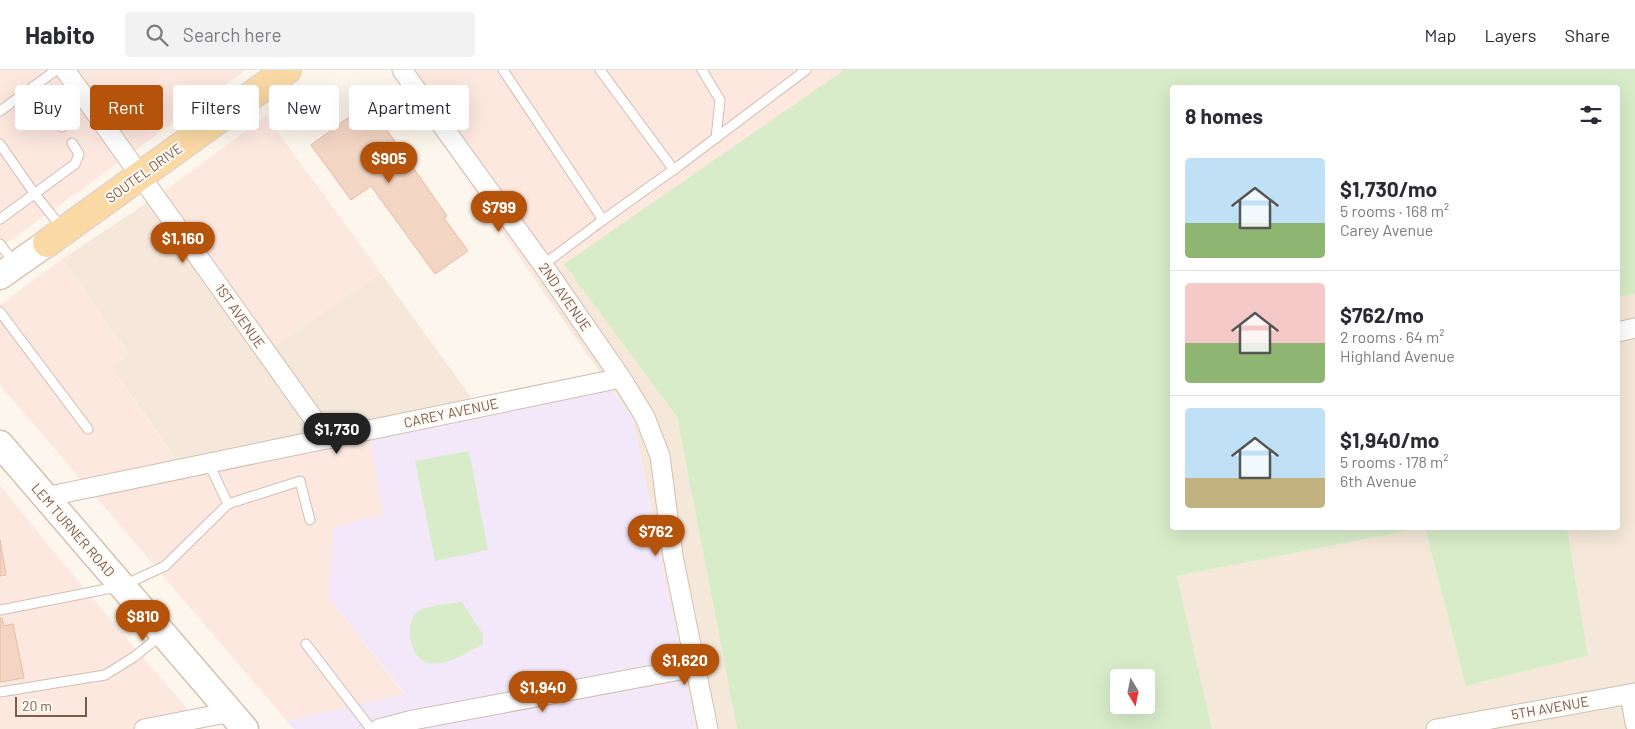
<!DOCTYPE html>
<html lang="en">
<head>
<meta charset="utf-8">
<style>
	body { margin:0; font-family:Barlow,sans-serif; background:#f2f2f3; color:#2b2b33; height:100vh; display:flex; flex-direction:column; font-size:19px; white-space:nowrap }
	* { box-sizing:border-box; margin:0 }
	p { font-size:16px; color:#7c7c81 }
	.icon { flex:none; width:28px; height:28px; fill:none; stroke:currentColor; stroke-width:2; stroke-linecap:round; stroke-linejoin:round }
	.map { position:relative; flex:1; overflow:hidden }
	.sheet { position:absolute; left:1170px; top:15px; width:450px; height:445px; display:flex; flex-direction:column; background:#fff; border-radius:5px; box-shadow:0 5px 20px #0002 }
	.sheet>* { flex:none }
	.hud { position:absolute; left:15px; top:15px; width:475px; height:45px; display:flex; gap:10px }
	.needle { width:32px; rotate:170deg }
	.controls { position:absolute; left:1110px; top:599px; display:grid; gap:10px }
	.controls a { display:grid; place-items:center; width:45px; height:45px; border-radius:5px; background:#fff; box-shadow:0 5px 20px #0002; font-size:25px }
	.scale { position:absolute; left:15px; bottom:12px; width:72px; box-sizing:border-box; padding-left:5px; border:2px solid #7a5c4d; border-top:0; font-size:14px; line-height:18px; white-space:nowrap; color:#7a5c4d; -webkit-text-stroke:4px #fffaf3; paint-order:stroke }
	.price { position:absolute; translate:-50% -42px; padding:0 11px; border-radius:18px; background:#b45309; color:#fff; font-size:16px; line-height:32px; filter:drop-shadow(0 1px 2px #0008) }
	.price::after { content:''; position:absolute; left:50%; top:30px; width:15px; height:11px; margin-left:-8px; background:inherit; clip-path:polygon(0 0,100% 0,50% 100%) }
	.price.current { background:#222; color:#fff }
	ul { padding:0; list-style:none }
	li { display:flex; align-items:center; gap:15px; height:125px; padding:0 15px }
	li+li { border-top:1px solid #e1e1e2 }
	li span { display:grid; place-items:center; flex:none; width:140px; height:100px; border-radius:5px; color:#555 }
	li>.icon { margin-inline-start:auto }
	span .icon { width:60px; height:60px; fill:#fffc; stroke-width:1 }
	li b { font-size:21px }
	h2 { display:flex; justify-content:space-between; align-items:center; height:60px; padding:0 15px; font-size:21px }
	.chip { padding:0 18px; border-radius:5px; background:#fff; box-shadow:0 5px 20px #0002; font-size:18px; line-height:45px }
	.chip.current { background:#b45309; color:#fff }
	header { display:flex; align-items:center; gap:30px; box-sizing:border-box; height:70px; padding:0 25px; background:#fff; border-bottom:1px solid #e1e1e2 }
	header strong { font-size:24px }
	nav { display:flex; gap:28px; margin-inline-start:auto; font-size:18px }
	.search { width:350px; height:45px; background:#f2f2f3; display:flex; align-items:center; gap:12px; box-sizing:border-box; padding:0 18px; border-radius:5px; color:#7c7c81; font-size:19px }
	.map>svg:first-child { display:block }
	.residential { fill:#f5e8da }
	.commercial { fill:#fde8e0 }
	.education { fill:#f3e8fa }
	.green { fill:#d8ecc9; fill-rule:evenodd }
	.building { fill:#f3d5c3; stroke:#e6bba3 }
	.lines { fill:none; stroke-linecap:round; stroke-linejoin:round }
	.service-casing { stroke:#d1beb0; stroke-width:11 }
	.minor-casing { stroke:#d1beb0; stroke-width:21 }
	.secondary-casing { stroke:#d6c0b0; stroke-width:29 }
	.primary-casing { stroke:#dad1cd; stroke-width:30 }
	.service { stroke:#fff; stroke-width:9 }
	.minor { stroke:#fff; stroke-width:19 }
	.secondary { stroke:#fff; stroke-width:26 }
	.primary { stroke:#fbd9a5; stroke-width:28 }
	.labels { text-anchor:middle; stroke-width:4; stroke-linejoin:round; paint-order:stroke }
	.street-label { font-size:14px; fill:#7a5c4d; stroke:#fffaf3 }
</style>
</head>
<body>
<header>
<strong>Habito</strong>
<div class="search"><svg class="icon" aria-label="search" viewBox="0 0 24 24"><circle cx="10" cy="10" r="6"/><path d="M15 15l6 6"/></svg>Search here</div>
<nav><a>Map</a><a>Layers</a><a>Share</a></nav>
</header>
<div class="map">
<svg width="1635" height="659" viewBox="0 0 1635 659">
	<rect width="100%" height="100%" fill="#fdf6ec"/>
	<!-- residential -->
	<g class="residential">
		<path d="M163,122L273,276L381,203L484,345L188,406L111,297L129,284L62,189Z"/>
		<path d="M564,194L677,347L737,659H696L633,349L538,214Z"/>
		<path d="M1635,224V659H1212L1177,506L1422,458H1425L1466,616L1588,586L1567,458H1618V227Z"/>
	</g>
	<!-- commercial -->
	<g class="commercial">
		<path d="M0,0H246L0,178Z"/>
		<path d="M392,0H844L538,214Z"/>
		<path d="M266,46L381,203L273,276L163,122Z"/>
		<path d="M62,189L129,284L111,298L188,406L370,369L383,445L328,527L405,625L287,651L0,315V235Z"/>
		<path d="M0,415L67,498L204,659H0Z"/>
	</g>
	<!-- education -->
	<path class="education" d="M610,318L633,349L696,659H294L287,651L405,624L328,527L333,457L383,445L370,369Z"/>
	<!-- green -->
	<g class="green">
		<path d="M844,0H1635V224L1618,227V18H1172V458H1422L1177,506L1212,659H737L677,347L564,194ZM1119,608H1146V635H1119Z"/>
		<path d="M469,381L488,480L435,491L415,391Z"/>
		<path d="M1425,458H1567L1588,586L1466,616Z"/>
		<path d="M462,532L483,564V574C459,587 422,612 411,572C409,565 410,551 414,545C422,535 450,534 462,532Z"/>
	</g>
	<!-- building -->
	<g class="building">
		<path d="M368,33L447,146L444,148L468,181L435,204L371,116L351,130L311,75Z"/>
		<path d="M0,470L6,505L0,506Z"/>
		<path d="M0,548H2L4,556L13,554L24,608L0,612Z"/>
	</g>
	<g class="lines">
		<!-- service casing -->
		<g class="service-casing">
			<g id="service">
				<path d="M503,0L603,150"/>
				<path d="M600,0L674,100"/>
				<path d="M702,0L720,30L716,68"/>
				<path d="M34,16L62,57"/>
				<path d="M0,41L56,0"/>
				<path d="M0,74L34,123L62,158"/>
				<path d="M0,149L75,94L79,84L72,73"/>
				<path d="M0,174L15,194"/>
				<path d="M543,195L603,150L680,95L806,0"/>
				<path d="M0,242L88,359"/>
				<path d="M228,434L300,411L310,450"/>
				<path d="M0,540L122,516L165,496L228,434L209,394"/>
				<path d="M306,574L371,659"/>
				<path d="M0,622L105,605L134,587L160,566"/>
			</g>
		</g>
		<!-- minor casing -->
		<g class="minor-casing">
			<g id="minor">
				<path d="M65,0L328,369"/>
				<path d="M402,0L543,195L621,308L645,347L660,386L673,486L708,659"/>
				<path d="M1618,262L1635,258"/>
				<path d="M45,427L621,308"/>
				<path d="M1630,624L1635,653"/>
				<path d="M144,659L231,642"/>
				<path d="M379,659L413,650L696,597"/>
				<path d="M1436,659L1635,623"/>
			</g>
		</g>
		<!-- secondary casing -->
		<g class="secondary-casing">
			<g id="secondary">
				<path d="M0,206L47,173"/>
				<path d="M0,374L245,659"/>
			</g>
		</g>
		<!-- primary casing -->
		<g class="primary-casing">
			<path id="primary" d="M47,173L287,0"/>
		</g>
		<!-- service -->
		<use href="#service" class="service"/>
		<!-- minor -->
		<use href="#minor" class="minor"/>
		<!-- secondary -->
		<use href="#secondary" class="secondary"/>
		<!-- primary -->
		<use href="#primary" class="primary"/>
	</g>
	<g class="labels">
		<!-- street labels -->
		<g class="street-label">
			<text transform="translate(144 103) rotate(-36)" y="5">SOUTEL DRIVE</text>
			<text transform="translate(565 227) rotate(55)" y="5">2ND AVENUE</text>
			<text transform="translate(240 246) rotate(55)" y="5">1ST AVENUE</text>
			<text transform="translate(451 343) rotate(-12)" y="5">CAREY AVENUE</text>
			<text transform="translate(73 460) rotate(49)" y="5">LEM TURNER ROAD</text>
			<text transform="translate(1550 638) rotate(-10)" y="5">5TH AVENUE</text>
		</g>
	</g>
</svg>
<div class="controls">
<a><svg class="needle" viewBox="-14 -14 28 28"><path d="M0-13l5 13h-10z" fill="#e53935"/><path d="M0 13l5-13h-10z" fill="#7c7c81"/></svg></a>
</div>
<div class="scale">20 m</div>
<b class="price" style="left:389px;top:114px">$905</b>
<b class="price" style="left:499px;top:163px">$799</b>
<b class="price" style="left:183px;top:194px">$1,160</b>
<b class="price current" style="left:337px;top:385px">$1,730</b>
<b class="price" style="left:656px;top:487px">$762</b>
<b class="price" style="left:143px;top:572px">$810</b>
<b class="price" style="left:685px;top:616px">$1,620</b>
<b class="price" style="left:543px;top:643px">$1,940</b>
<div class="hud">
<a class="chip">Buy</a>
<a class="chip current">Rent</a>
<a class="chip">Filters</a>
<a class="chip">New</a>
<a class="chip">Apartment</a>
</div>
<section class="sheet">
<h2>8 homes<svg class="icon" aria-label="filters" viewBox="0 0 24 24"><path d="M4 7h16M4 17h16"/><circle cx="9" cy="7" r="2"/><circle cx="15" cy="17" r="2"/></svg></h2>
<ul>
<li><span style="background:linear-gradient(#bfe0f5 65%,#8fb573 0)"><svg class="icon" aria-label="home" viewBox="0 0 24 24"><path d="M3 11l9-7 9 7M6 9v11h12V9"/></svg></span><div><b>$1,730/mo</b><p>5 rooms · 168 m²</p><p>Carey Avenue</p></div></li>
<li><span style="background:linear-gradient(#f6c9c9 60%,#8fb573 0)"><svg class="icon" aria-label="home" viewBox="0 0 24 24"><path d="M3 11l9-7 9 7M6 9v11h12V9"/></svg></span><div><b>$762/mo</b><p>2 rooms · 64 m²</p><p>Highland Avenue</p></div></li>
<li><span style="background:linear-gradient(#bfe0f5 70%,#c2b280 0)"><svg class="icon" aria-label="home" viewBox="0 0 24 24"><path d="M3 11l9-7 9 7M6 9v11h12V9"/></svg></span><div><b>$1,940/mo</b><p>5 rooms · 178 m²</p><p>6th Avenue</p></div></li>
</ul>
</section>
</div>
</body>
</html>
